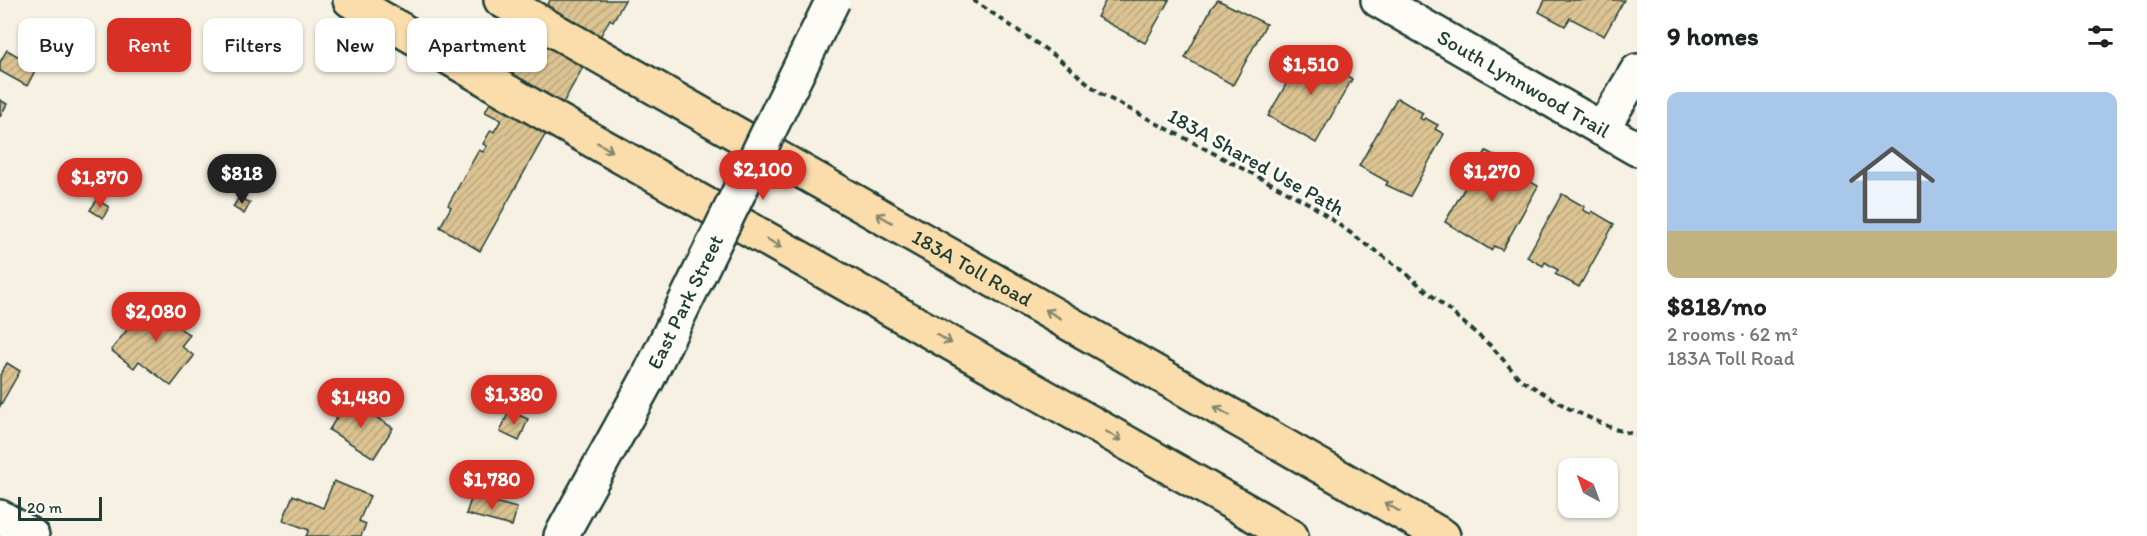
<!DOCTYPE html>
<html lang="en">
<head>
<meta charset="utf-8">
<style>
	body { margin:0; font-family:Itim,sans-serif; background:#f6f6f6; color:#202124; height:100vh; display:flex; flex-direction:column; font-size:22px; white-space:nowrap }
	* { box-sizing:border-box; margin:0 }
	p { font-size:20px; color:#757577 }
	.icon { flex:none; width:33px; height:33px; fill:none; stroke:currentColor; stroke-width:2; stroke-linecap:round; stroke-linejoin:round }
	.map { position:relative; flex:1; overflow:hidden }
	.panel { display:flex; flex-direction:column; background:#fff; width:510px }
	.panel>* { flex:none }
	.guide { position:absolute; left:18px; top:18px; width:570px; height:54px; display:flex; gap:12px }
	.needle { width:39px; rotate:319deg }
	.fabs { position:absolute; left:1558px; top:458px; display:grid; gap:12px }
	.fabs a { display:grid; place-items:center; width:60px; height:60px; border-radius:12px; background:#fff; box-shadow:0 2px 4px #0004; font-size:30px }
	.scale { position:absolute; left:18px; bottom:15px; width:84px; box-sizing:border-box; padding-left:6px; border:3px solid #1f3d34; border-top:0; font-size:16px; line-height:21px; white-space:nowrap; color:#1f3d34; -webkit-text-stroke:4px #fdfcf7; paint-order:stroke }
	.price { position:absolute; translate:-50% -51px; padding:0 14px; border-radius:21px; background:#d93025; color:#fff; font-size:20px; line-height:39px; filter:drop-shadow(0 2px 3px #0008) }
	.price::after { content:''; position:absolute; left:50%; top:36px; width:18px; height:14px; margin-left:-9px; background:inherit; clip-path:polygon(0 0,100% 0,50% 100%) }
	.price.selected { background:#222; color:#fff }
	ul { padding:0; list-style:none }
	li { display:grid; align-content:center; gap:12px; height:318px; padding:0 30px }
	li span { display:grid; place-items:center; height:186px; border-radius:12px; color:#555 }
	li>.icon { margin-inline-start:auto }
	span .icon { width:108px; height:108px; fill:#fffc; stroke-width:1 }
	li b { font-size:26px }
	h2 { display:flex; justify-content:space-between; align-items:center; height:72px; padding:0 30px; font-size:26px }
	.pill { padding:0 21px; border-radius:12px; background:#fff; box-shadow:0 2px 4px #0004; font-size:21px; line-height:54px }
	.pill.selected { background:#d93025; color:#fff }
	main { display:flex; flex:1; min-height:0 }
	.map>svg:first-child { display:block }
	.building { fill:url(#building-hatch); stroke:#1f3d34; stroke-width:1.5 }
	.lines { fill:none; stroke-linecap:round; stroke-linejoin:round }
	.minor-casing { stroke:#1f3d34; stroke-width:38 }
	.tertiary-casing { stroke:#1f3d34; stroke-width:38 }
	.motorway-casing { stroke:#1f3d34; stroke-width:38 }
	.path { stroke:#1f3d34; stroke-width:4; stroke-dasharray:6 4.5; stroke-linecap:butt }
	.minor { stroke:#fdfcf7; stroke-width:33 }
	.tertiary { stroke:#fdfcf7; stroke-width:33 }
	.motorway { stroke:#faddab; stroke-width:33 }
	.tertiary-bridge-casing { stroke:#1f3d34; stroke-width:38; stroke-linecap:butt }
	.tertiary-bridge { stroke:#fdfcf7; stroke-width:33 }
	.oneway { stroke:#82856a }
	.labels { text-anchor:middle; stroke-width:6; stroke-linejoin:round; paint-order:stroke }
	.street-label { font-size:21px; fill:#1f3d34; stroke:#fdfcf7 }
</style>
</head>
<body>
<main>
<div class="map">
<svg width="1637" height="536" viewBox="0 0 1637 536">
	<defs>
		<pattern id="building-hatch" width="6" height="6" patternUnits="userSpaceOnUse" patternTransform="scale(1.5)"><rect width="6" height="6" fill="#dbc392"/><path d="M-1 1l2-2M0 6l6-6M5 7l2-2" fill="none" stroke="#bca87e"/></pattern>
	</defs>
	<rect width="100%" height="100%" fill="#f6f1e3"/>
	<filter id="ink" filterUnits="userSpaceOnUse"><feTurbulence type="fractalNoise" baseFrequency=".0167" numOctaves="2"/><feDisplacementMap in="SourceGraphic" scale="12" xChannelSelector="R" yChannelSelector="G"/><feConvolveMatrix kernelMatrix="1 2 1 2 8 2 1 2 1" color-interpolation-filters="sRGB"/></filter>
	<g filter="url(#ink)">
		<!-- building -->
		<g class="building">
			<path d="M550,0H625L613,21L610,19L480,251L440,227L451,207L448,205L479,150L483,152L487,146L483,144L491,130L494,132L501,120L485,112L517,55L531,64L541,47L529,40Z"/>
			<path d="M1106,0H1169L1145,43L1097,17Z"/>
			<path d="M1218,0L1266,24L1233,85L1185,58L1212,7Z"/>
			<path d="M1545,0H1624L1604,36L1570,18L1565,26L1539,12Z"/>
			<path d="M1307,48L1332,61L1330,65L1352,79L1316,143L1268,116Z"/>
			<path d="M7,50L37,67L27,86L0,71V62Z"/>
			<path d="M1397,98L1423,113L1420,118L1423,120L1425,118L1438,125L1435,129L1444,134L1410,196L1386,185L1388,182L1359,166Z"/>
			<path d="M0,100L7,104L0,117Z"/>
			<path d="M1486,151L1510,164L1506,170L1511,173L1515,168L1526,174L1524,178L1538,186L1502,250L1494,246L1491,250L1445,222Z"/>
			<path d="M1562,194L1585,207L1583,210L1591,214L1592,211L1614,224L1579,287L1555,274L1558,270L1545,262L1543,266L1527,257Z"/>
			<path d="M239,197L250,203L244,214L233,207Z"/>
			<path d="M97,200L109,207L103,218L90,210Z"/>
			<path d="M152,298L180,319L175,325L190,335L181,346L194,356L171,386L139,361L134,368L111,350Z"/>
			<path d="M7,363L20,371L0,406V375Z"/>
			<path d="M348,399L393,428L374,458L329,430Z"/>
			<path d="M509,411L528,419L519,441L500,432Z"/>
			<path d="M334,481L370,496L359,521L366,524L361,536H306L309,530L283,520L293,495L323,508Z"/>
			<path d="M472,496L517,508L512,526L466,514Z"/>
		</g>
		<g class="lines">
			<!-- minor casing -->
			<g class="minor-casing">
				<g id="minor">
					<path d="M1602,129L1637,71"/>
					<path d="M0,517L32,536"/>
				</g>
			</g>
			<!-- tertiary casing -->
			<g class="tertiary-casing">
				<g id="tertiary">
					<path id="s1" d="M1378,0L1637,149"/>
					<path d="M561,536L647,380"/>
				</g>
			</g>
			<!-- motorway casing -->
			<g class="motorway-casing">
				<g id="motorway">
					<path d="M350,0L539,110L1291,536"/>
					<path id="s2" d="M501,0L1443,536"/>
				</g>
			</g>
			<!-- path -->
			<path class="path" d="M973,0L1054,55L1101,94L1310,204L1402,270L1492,347L1520,379L1568,408L1614,429L1637,435"/>
			<!-- minor -->
			<use href="#minor" class="minor"/>
			<!-- tertiary -->
			<use href="#tertiary" class="tertiary"/>
			<!-- motorway -->
			<use href="#motorway" class="motorway"/>
			<!-- tertiary-bridge casing -->
			<g class="tertiary-bridge-casing">
				<g id="tertiary-bridge">
					<path id="s3" d="M647,380L833,0"/>
				</g>
			</g>
			<!-- tertiary-bridge -->
			<use href="#tertiary-bridge" class="tertiary-bridge"/>
		</g>
		<!-- one-way arrows -->
		<defs><path id="oneway-shaft" d="M-6 0H5M1.5-3L5.5 0L1.5 3" fill="none" stroke-width="1.6" stroke-linecap="round" stroke-linejoin="round" transform="scale(1.5)"/></defs>
		<g class="oneway">
			<use href="#oneway-shaft" transform="translate(605 147) rotate(30)"/>
			<use href="#oneway-shaft" transform="translate(884 218) rotate(-150)"/>
			<use href="#oneway-shaft" transform="translate(774 243) rotate(30)"/>
			<use href="#oneway-shaft" transform="translate(1053 314) rotate(-150)"/>
			<use href="#oneway-shaft" transform="translate(944 339) rotate(30)"/>
			<use href="#oneway-shaft" transform="translate(1222 411) rotate(-150)"/>
			<use href="#oneway-shaft" transform="translate(1114 436) rotate(30)"/>
			<use href="#oneway-shaft" transform="translate(1392 507) rotate(-150)"/>
		</g>
	</g>
	<g class="labels">
		<!-- street labels -->
		<g class="street-label">
			<text dy="7" stroke="none"><textPath href="#s1" startOffset="168">South Lynnwood Trail</textPath></text>
			<text transform="translate(1256 162) rotate(29)" y="7">183A Shared Use Path</text>
			<text dy="7" stroke="none"><textPath href="#s2" startOffset="542">183A Toll Road</textPath></text>
			<text dy="7" stroke="none"><textPath href="#s3" startOffset="87">East Park Street</textPath></text>
		</g>
	</g>
</svg>
<div class="fabs">
<a><svg class="needle" viewBox="-14 -14 28 28"><path d="M0-13l5 13h-10z" fill="#e53935"/><path d="M0 13l5-13h-10z" fill="#757577"/></svg></a>
</div>
<div class="scale">20 m</div>
<b class="price" style="left:1311px;top:96px">$1,510</b>
<b class="price" style="left:763px;top:201px">$2,100</b>
<b class="price" style="left:1492px;top:203px">$1,270</b>
<b class="price selected" style="left:242px;top:205px">$818</b>
<b class="price" style="left:100px;top:209px">$1,870</b>
<b class="price" style="left:156px;top:343px">$2,080</b>
<b class="price" style="left:514px;top:426px">$1,380</b>
<b class="price" style="left:361px;top:429px">$1,480</b>
<b class="price" style="left:492px;top:511px">$1,780</b>
<div class="guide">
<a class="pill">Buy</a>
<a class="pill selected">Rent</a>
<a class="pill">Filters</a>
<a class="pill">New</a>
<a class="pill">Apartment</a>
</div>
</div>
<section class="panel">
<h2>9 homes<svg class="icon" aria-label="filters" viewBox="0 0 24 24"><path d="M4 7h16M4 17h16"/><circle cx="9" cy="7" r="2"/><circle cx="15" cy="17" r="2"/></svg></h2>
<ul>
<li><span style="background:linear-gradient(#a9c7e8 75%,#c2b280 0)"><svg class="icon" aria-label="home" viewBox="0 0 24 24"><path d="M3 11l9-7 9 7M6 9v11h12V9"/></svg></span><div><b>$818/mo</b><p>2 rooms · 62 m²</p><p>183A Toll Road</p></div></li>
</ul>
</section>
</main>
</body>
</html>
